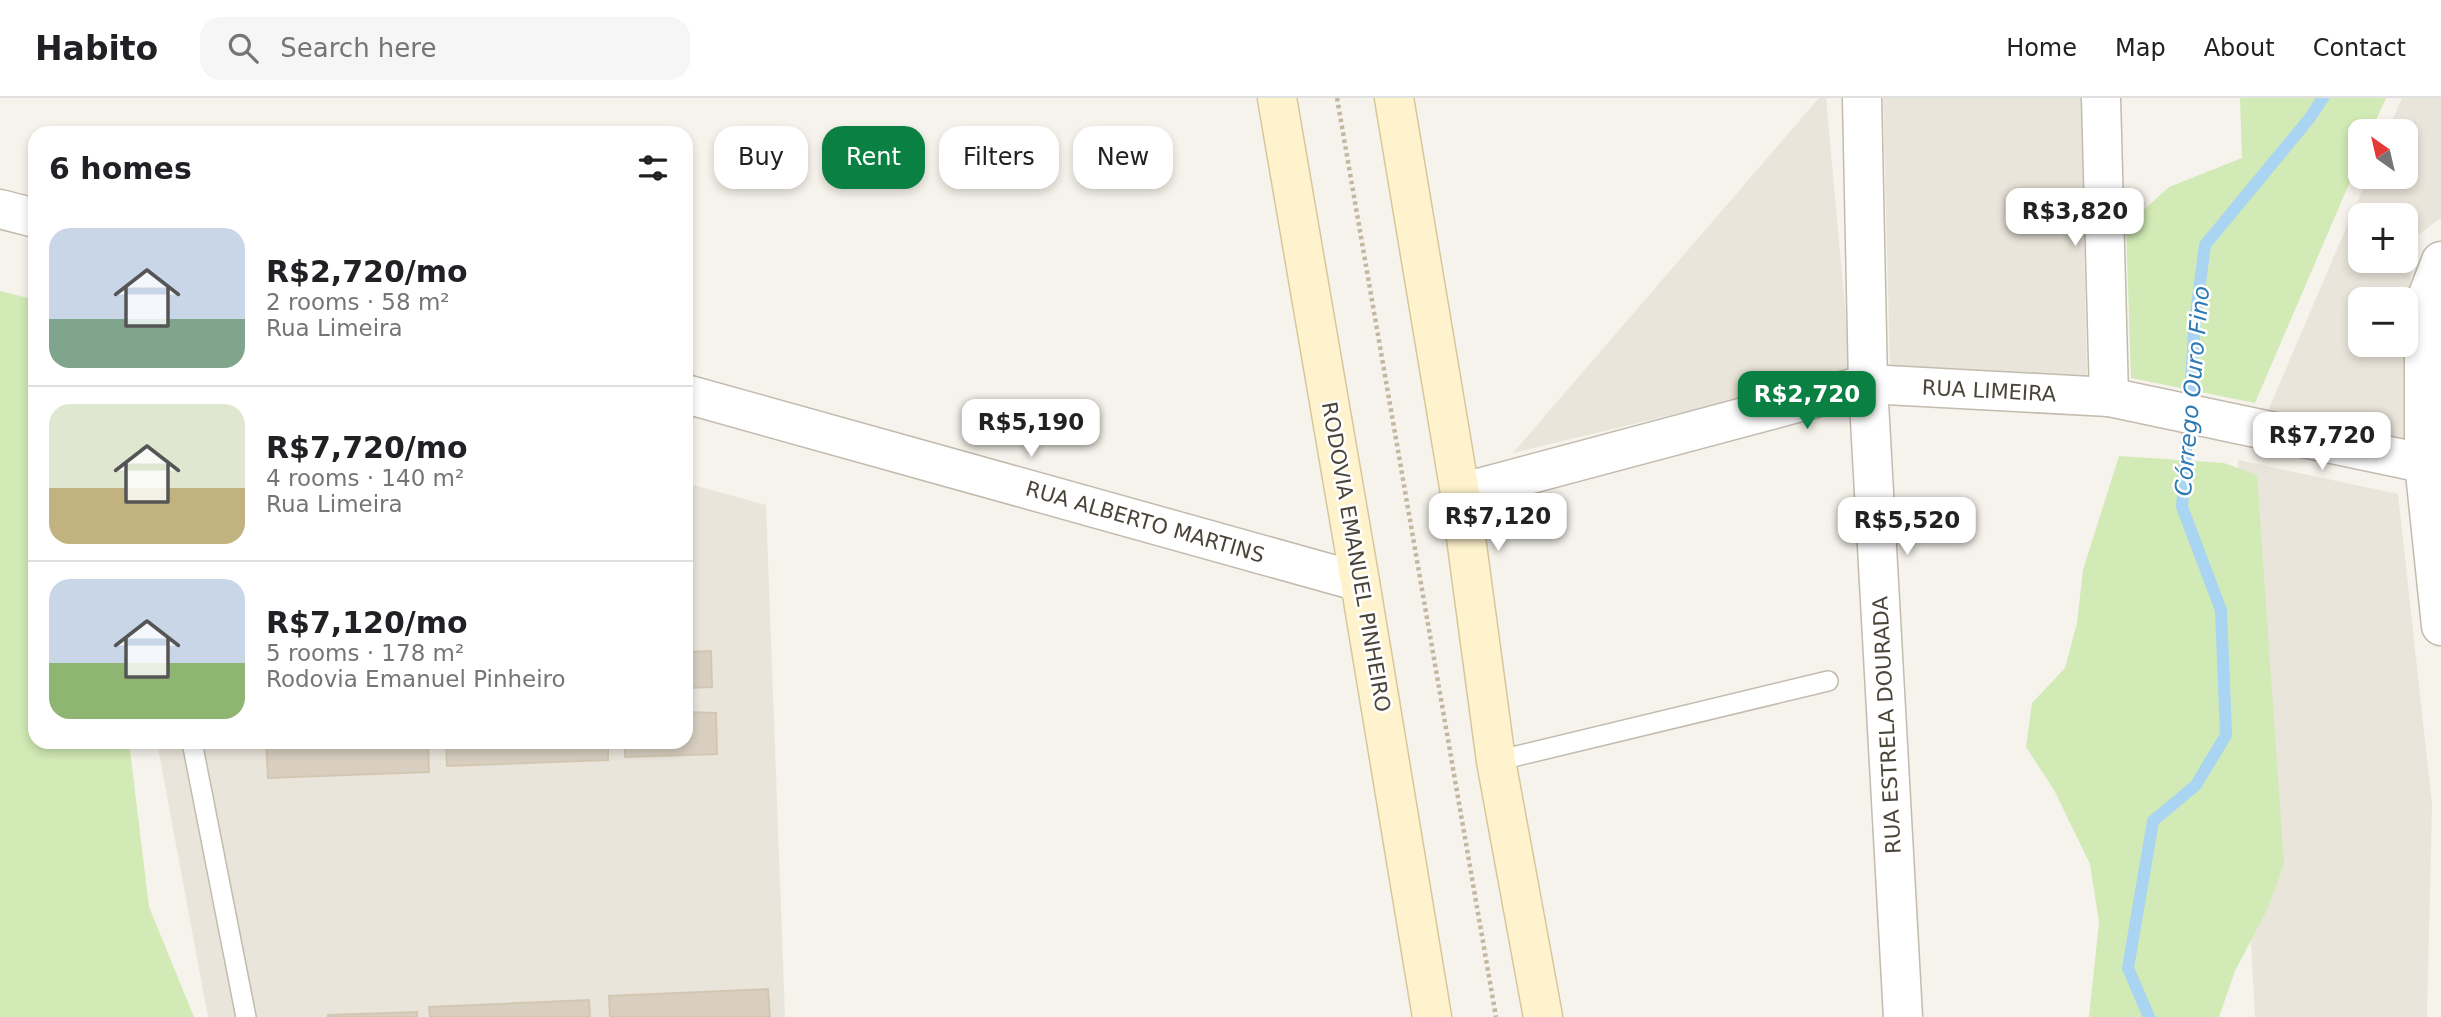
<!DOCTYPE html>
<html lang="en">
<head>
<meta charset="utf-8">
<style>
	body { margin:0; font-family:"DejaVu Sans",sans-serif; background:#f6f6f6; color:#202124; height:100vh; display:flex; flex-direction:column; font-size:26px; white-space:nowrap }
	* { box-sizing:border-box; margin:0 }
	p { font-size:23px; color:#757577 }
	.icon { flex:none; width:38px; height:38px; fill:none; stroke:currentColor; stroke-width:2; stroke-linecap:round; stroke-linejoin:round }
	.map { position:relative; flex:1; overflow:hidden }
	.panel { position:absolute; left:28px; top:28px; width:665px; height:623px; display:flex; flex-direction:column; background:#fff; border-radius:21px; box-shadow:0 4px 10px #0003 }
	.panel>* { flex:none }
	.hud { position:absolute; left:714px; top:28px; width:665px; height:63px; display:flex; gap:14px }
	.needle { width:46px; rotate:326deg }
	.controls { position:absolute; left:2348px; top:21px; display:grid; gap:14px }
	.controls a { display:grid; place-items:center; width:70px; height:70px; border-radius:14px; background:#fff; box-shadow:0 4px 10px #0003; font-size:35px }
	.price { position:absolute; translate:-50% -60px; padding:0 16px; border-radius:14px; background:#fff; color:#222; font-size:23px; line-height:46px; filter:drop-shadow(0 2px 4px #0008) }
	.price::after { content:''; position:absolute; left:50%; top:42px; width:21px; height:16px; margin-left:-10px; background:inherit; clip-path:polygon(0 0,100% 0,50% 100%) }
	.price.selected { background:#0b8043; color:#fff }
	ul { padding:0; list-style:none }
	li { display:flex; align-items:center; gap:21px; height:175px; padding:0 21px }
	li+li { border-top:2px solid #e0e0e0 }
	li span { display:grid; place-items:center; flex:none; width:196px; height:140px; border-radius:21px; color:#555 }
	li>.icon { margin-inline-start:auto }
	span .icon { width:84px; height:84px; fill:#fffc; stroke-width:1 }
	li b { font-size:30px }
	h2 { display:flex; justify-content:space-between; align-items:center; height:84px; padding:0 21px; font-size:30px }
	.tag { padding:0 24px; border-radius:21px; background:#fff; box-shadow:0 4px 10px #0003; font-size:24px; line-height:63px }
	.tag.selected { background:#0b8043; color:#fff }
	header { display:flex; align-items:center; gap:42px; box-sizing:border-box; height:98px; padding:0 35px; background:#fff; border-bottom:2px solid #e0e0e0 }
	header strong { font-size:33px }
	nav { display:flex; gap:38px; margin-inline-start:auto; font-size:24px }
	.search { width:490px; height:63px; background:#f6f6f6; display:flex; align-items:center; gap:18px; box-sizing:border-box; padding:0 24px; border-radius:21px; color:#757577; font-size:26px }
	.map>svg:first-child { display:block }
	.residential { fill:#eae5da; fill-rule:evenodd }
	.green { fill:#d2eab5 }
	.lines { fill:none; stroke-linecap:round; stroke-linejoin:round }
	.stream { stroke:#a9d4f2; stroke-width:12 }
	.building { fill:#d8cfc1; stroke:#d3c7b4; stroke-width:2 }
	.lane-casing { stroke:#c2bbae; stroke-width:22 }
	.street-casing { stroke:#c2bbae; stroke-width:41 }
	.secondary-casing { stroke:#d6c79b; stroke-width:41 }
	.path { stroke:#c4b79f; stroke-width:4.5; stroke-dasharray:3.5 3.5; stroke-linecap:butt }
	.lane { stroke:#fff; stroke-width:19 }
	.street { stroke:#fff; stroke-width:38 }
	.secondary { stroke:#fff3cd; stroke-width:38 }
	.labels { text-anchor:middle; stroke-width:5; stroke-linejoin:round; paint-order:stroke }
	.street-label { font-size:21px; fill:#4b4439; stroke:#fff }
	.water-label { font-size:23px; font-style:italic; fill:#2e7ab2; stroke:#fff }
</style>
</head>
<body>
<header>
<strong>Habito</strong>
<div class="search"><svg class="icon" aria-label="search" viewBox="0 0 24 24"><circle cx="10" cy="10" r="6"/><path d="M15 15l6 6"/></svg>Search here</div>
<nav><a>Home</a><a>Map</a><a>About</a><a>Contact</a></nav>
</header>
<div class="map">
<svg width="2441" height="919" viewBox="0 0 2441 919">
	<rect width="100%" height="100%" fill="#f6f3ec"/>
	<!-- residential -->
	<g class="residential">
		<path d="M1819,0H1826L1851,274L1513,355Z"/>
		<path d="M1883,0H2081L2087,284L1890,270Z"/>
		<path d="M2402,0H2441V120L2411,142L2408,348L2267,315L2368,79H2406V33H2388ZM2361,117H2406V163H2361ZM2361,201H2406V247H2361Z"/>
		<path d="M2238,362L2398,396L2432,706L2427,919H2255L2245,738Z"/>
		<path d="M686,385L766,407L785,919H208L157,644H686Z"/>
	</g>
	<!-- green -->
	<g class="green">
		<path d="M2240,0H2386L2371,33H2361V58L2255,305L2131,280L2126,128L2169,89L2242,60Z"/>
		<path d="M0,193L28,200L35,224V644H129L149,809L194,919H0Z"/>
		<path d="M2119,358L2224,365L2257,377L2284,766L2267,812L2235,873L2219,919H2089L2099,824L2090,766L2054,692L2026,649L2032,605L2065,570L2077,525L2083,472Z"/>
	</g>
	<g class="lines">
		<!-- stream -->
		<path class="stream" d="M2149,919L2128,870L2153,723L2196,687L2226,637L2221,512L2182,409L2195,223L2205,147L2309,21L2323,0"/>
	</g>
	<!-- building -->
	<g class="building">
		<path d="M711,553L712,589L686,590V554Z"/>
		<path d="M686,614L716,615L717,656L625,659V644H686Z"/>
		<path d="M266,644H428L429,674L268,680Z"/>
		<path d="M446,644H608V662L447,668Z"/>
		<path d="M768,891L770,919H610L609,898Z"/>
		<path d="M589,902L590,919H430L429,909Z"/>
		<path d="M417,914V919H328V917Z"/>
	</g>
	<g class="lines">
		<!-- lane casing -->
		<g class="lane-casing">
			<g id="lane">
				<path d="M192,644L246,919"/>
				<path d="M1496,663L1828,583"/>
			</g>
		</g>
		<!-- street casing -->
		<g class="street-casing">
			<g id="street">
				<path d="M1862,0L1868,286L1903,919"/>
				<path d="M2101,0L2109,299"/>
				<path d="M0,111L35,120"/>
				<path d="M2441,163L2424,207V365L2441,528"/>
				<path d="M686,296L1360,484"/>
				<path d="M1460,395L1868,286L2109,299L2441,369"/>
			</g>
		</g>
		<!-- secondary casing -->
		<g class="secondary-casing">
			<g id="secondary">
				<path d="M1277,0L1360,484L1432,919"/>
				<path d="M1394,0L1460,395L1496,663L1543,919"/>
			</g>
		</g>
		<!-- path -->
		<path class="path" d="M1337,0L1496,919"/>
		<!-- lane -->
		<use href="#lane" class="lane"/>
		<!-- street -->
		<use href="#street" class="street"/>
		<!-- secondary -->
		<use href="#secondary" class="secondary"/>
	</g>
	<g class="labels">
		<!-- street labels -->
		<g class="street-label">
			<text transform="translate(1989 293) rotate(3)" y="7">RUA LIMEIRA</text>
			<text transform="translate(1145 424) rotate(16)" y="7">RUA ALBERTO MARTINS</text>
			<text transform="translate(1356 459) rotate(80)" y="7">RODOVIA EMANUEL PINHEIRO</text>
			<text transform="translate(1887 627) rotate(-93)" y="7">RUA ESTRELA DOURADA</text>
		</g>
		<!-- water labels -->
		<g class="water-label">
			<text transform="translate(2192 293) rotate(-85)" y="8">Córrego Ouro Fino</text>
		</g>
	</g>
</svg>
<div class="controls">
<a><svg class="needle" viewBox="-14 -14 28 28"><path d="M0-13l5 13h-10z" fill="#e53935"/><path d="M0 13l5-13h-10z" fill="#757577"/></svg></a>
<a>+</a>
<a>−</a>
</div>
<b class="price" style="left:2075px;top:150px">R$3,820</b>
<b class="price selected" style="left:1807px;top:333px">R$2,720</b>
<b class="price" style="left:1031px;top:361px">R$5,190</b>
<b class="price" style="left:2322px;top:374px">R$7,720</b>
<b class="price" style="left:1498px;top:455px">R$7,120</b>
<b class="price" style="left:1907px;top:459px">R$5,520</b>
<div class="hud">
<a class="tag">Buy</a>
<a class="tag selected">Rent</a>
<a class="tag">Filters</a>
<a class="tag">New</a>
</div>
<section class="panel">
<h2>6 homes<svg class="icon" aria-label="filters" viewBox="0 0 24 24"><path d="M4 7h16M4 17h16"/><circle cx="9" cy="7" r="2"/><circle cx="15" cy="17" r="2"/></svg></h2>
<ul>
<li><span style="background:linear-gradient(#c9d6e8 65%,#7fa58c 0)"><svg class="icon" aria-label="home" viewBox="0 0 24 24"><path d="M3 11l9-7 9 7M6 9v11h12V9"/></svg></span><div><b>R$2,720/mo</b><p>2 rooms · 58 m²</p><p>Rua Limeira</p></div></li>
<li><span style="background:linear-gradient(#dfe7d0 60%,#c2b280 0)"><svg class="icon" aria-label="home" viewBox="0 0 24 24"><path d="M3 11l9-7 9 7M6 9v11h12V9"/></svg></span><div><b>R$7,720/mo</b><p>4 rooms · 140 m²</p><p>Rua Limeira</p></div></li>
<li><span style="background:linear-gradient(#c9d6e8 60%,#8fb573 0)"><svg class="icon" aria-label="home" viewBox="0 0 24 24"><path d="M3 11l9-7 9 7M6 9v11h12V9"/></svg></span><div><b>R$7,120/mo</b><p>5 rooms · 178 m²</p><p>Rodovia Emanuel Pinheiro</p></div></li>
</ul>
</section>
</div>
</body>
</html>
